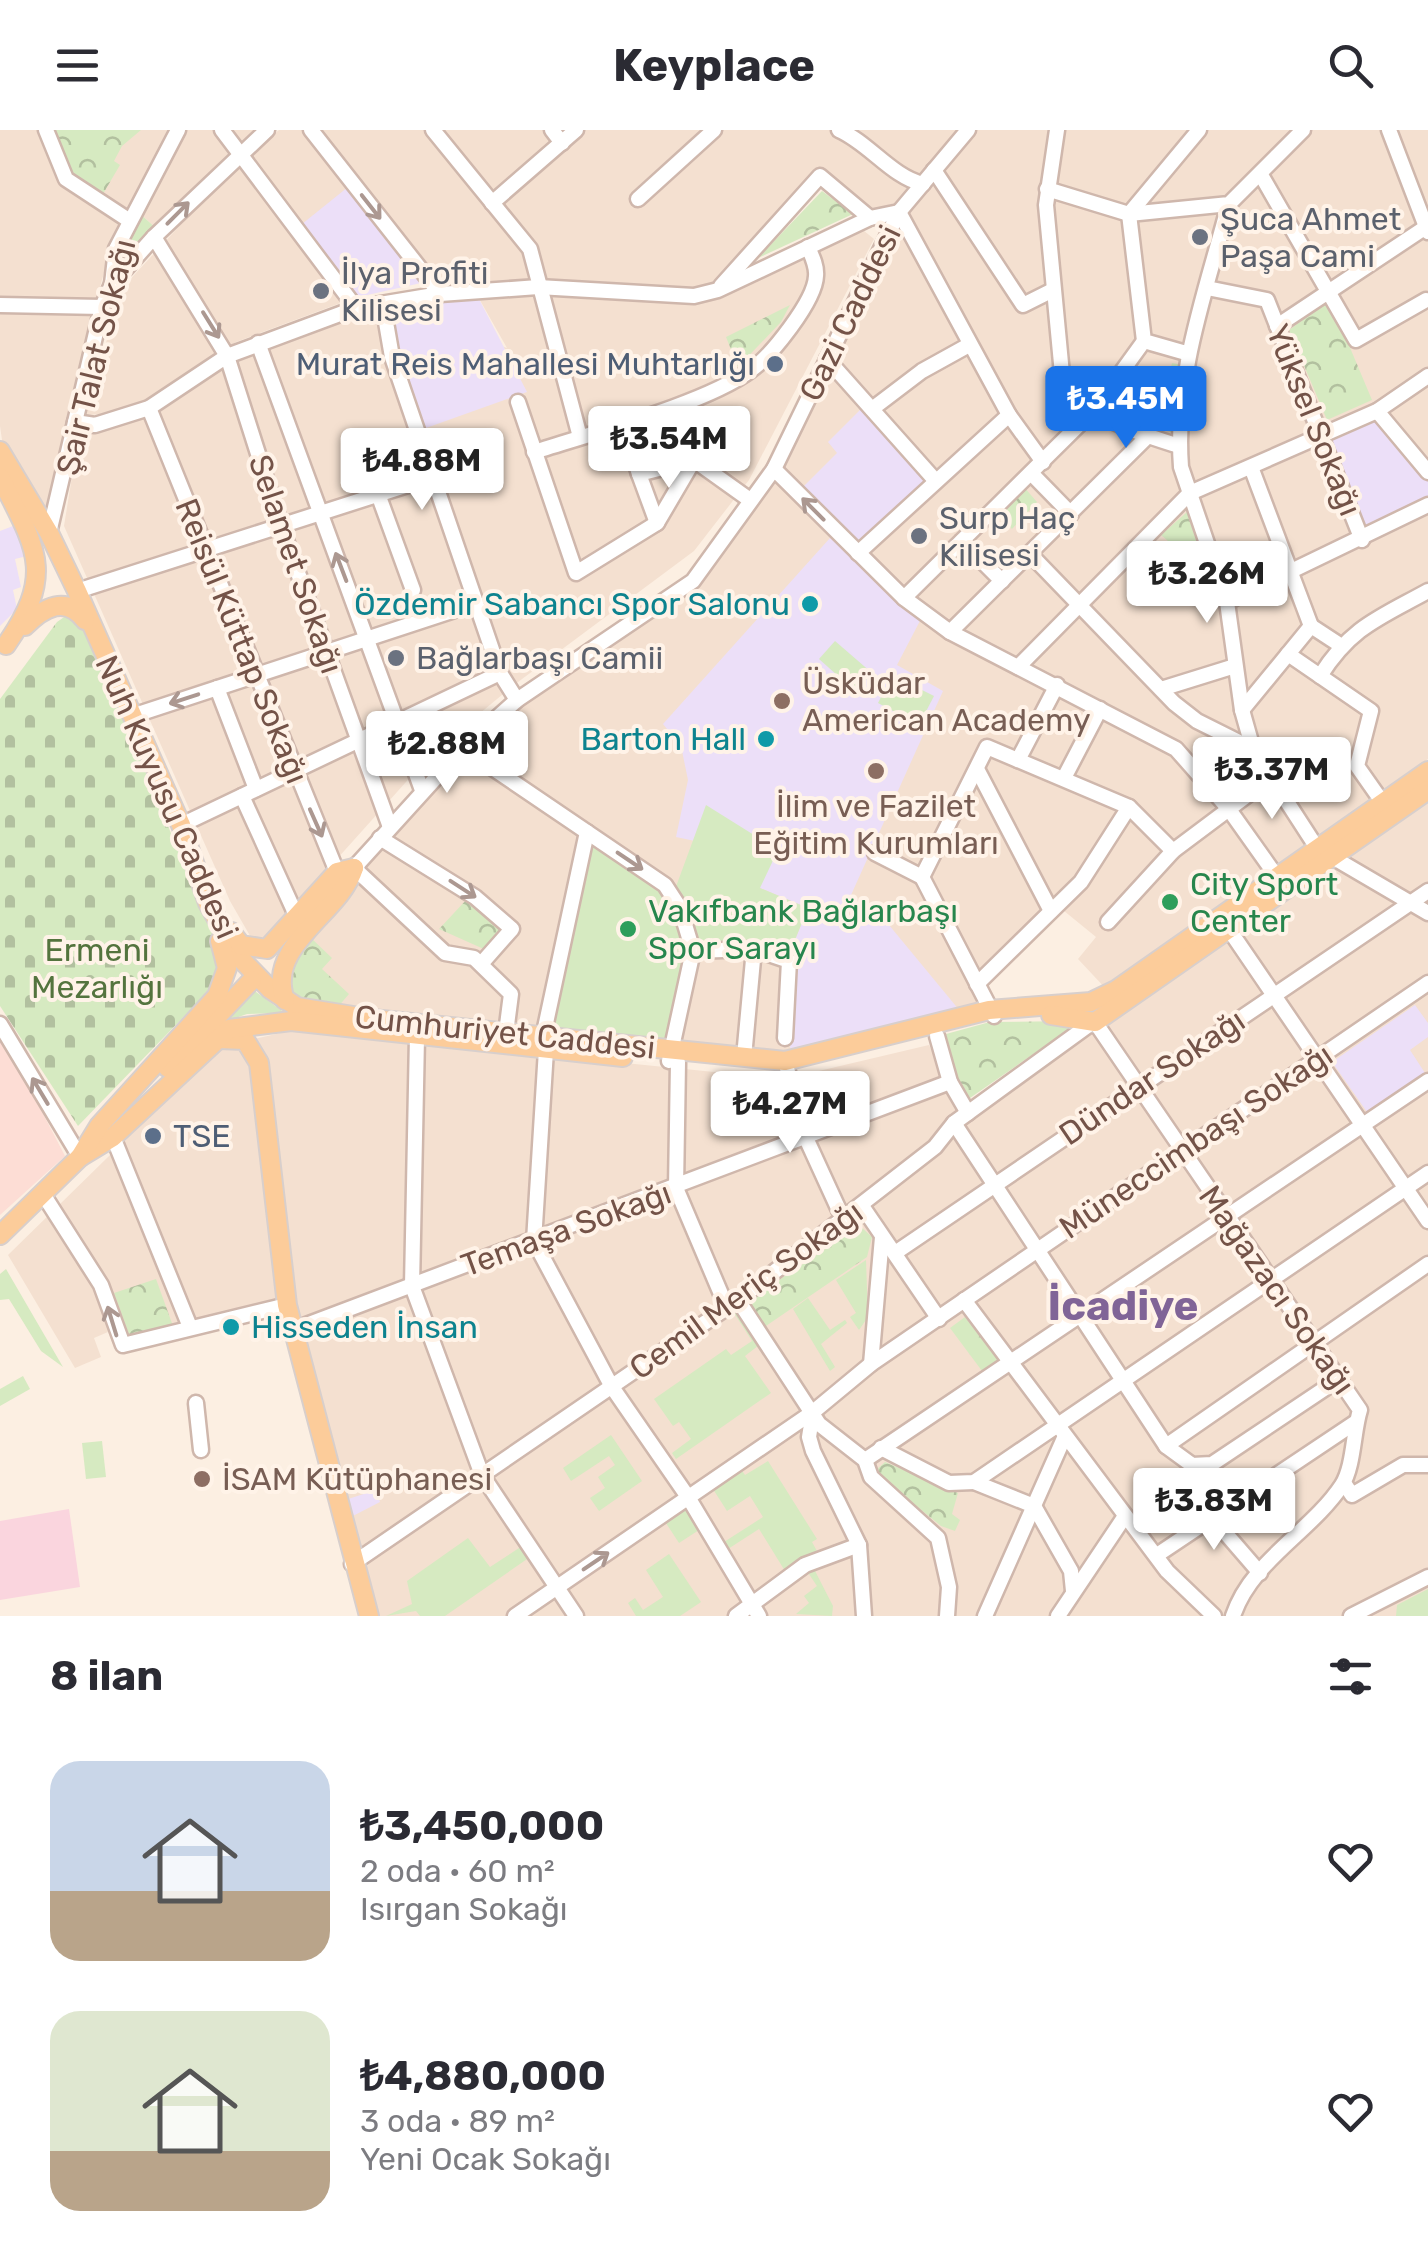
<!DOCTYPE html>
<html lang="tr">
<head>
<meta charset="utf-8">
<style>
	body { margin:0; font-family:Rubik,sans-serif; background:#f7f7f7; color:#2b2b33; height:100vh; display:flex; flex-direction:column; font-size:38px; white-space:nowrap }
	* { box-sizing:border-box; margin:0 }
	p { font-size:32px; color:#7c7c81 }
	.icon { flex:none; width:55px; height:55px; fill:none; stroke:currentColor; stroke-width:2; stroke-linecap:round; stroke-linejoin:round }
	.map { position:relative; height:1486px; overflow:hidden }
	.details { display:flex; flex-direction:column; background:#fff; flex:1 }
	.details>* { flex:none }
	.price { position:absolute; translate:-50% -85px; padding:0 22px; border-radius:10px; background:#fff; color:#222; font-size:32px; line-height:65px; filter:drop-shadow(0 2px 5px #0008) }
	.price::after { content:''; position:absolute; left:50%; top:60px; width:30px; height:22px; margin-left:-15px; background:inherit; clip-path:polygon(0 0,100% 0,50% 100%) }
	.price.on { background:#1a73e8; color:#fff }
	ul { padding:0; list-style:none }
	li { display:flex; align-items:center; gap:30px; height:250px; padding:0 50px }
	li span { display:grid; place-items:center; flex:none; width:280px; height:200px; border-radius:30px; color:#555 }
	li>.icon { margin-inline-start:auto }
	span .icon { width:120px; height:120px; fill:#fffc; stroke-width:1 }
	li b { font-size:42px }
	h2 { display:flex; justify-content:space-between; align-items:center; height:120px; padding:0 50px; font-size:42px }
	header { display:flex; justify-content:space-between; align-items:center; height:130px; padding:0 50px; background:#fff; font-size:45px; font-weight:700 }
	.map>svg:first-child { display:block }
	.residential { fill:#f4e0d0 }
	.commercial { fill:#fdddd5 }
	.education { fill:#ecdff8 }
	.medical { fill:#fad5de }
	.grass { fill:#d6eac1 }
	.cemetery { fill:url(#cemetery-stones) }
	.park { fill:url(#park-crowns) }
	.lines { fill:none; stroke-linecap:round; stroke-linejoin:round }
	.minor-casing { stroke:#cfb7ac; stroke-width:19 }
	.major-casing { stroke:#d8cfcc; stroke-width:22 }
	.minor { stroke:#fff; stroke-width:14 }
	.major { stroke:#fccc9a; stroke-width:18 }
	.oneway { stroke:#ac9891 }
	.worship-dot { fill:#6b7280; stroke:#fff3e8; stroke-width:4 }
	.service-dot { fill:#5c6f8a; stroke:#fff3e8; stroke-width:4 }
	.culture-dot { fill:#0f9aa8; stroke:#fff3e8; stroke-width:4 }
	.education-dot { fill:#8d6e63; stroke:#fff3e8; stroke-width:4 }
	.leisure-dot { fill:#2e9e5b; stroke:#fff3e8; stroke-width:4 }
	.labels { text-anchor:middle; stroke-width:8; stroke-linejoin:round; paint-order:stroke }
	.worship-label { font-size:32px; fill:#5b616d; stroke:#fff3e8; text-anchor:start }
	.street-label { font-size:32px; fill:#745348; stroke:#fff3e8 }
	.service-label { font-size:32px; fill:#4e5e75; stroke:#fff3e8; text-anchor:end }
	.culture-label { font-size:32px; fill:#0d838f; stroke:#fff3e8; text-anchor:end }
	.education-label { font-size:32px; fill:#785e54; stroke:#fff3e8; text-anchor:start }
	.leisure-label { font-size:32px; fill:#27864d; stroke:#fff3e8; text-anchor:start }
	.park-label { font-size:32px; fill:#54743e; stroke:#fff3e8 }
	.district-label { font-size:42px; font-weight:bold; fill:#806497; stroke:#fff3e8 }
</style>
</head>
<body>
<header><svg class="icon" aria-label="menu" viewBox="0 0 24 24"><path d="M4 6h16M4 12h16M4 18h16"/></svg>Keyplace<svg class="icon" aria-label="search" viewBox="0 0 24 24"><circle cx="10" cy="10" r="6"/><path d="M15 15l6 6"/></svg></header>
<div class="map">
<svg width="1428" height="1486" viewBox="0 0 1428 1486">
	<defs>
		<pattern id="cemetery-stones" width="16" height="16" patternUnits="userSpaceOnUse" patternTransform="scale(2.5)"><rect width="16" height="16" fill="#d6eac1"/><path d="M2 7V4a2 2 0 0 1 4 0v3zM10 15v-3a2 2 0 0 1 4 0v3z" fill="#b2c09f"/></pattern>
		<pattern id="park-crowns" width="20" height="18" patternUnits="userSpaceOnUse" patternTransform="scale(2.5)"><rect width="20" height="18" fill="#d6eac1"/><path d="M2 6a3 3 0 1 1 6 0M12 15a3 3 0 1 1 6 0" fill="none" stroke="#b2c09f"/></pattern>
	</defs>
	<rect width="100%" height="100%" fill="#fcefe2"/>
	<!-- residential -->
	<g class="residential">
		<path d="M0,0H172L113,112L92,184L49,391L2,310L0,296Z"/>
		<path d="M180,0H259L157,99L138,82Z"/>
		<path d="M279,0H958L895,73L868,81L817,43L713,155L694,161L596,151L421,153L347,57L354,168L236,212L150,269L105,284L84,285L123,157L233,38Z"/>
		<path d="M972,0H1428V629L1107,860L1078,829L1096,807L1058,776L981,853L992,875L778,924L668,916L593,717L549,903L302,875L310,807L361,749L353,742L464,619L517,572L694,452L772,340L900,88Z"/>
		<path d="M858,96L874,109L749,350L694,421L514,555L432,623L301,769L264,807L253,811L230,771L64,396L81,291L107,290L163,269L231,224L387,179L507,218L477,165L560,163L700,173Z"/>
		<path d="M1428,669V1486H372L287,1171L114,1217L108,1202L94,1208L101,1227L75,1238L8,1125L208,929L227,915L294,900L785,949L929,915L965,989Z"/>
	</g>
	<!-- commercial -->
	<path class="commercial" d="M0,901L65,1026L0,1085Z"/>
	<!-- education -->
	<g class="education">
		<path d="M348,57L421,153L354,168L302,94Z"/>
		<path d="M477,165L527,262L426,298L395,225L387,179Z"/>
		<path d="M864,276L930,349L859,418L801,359L837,323L828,312Z"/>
		<path d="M1376,289L1428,350V366L1365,400L1329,312Z"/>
		<path d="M13,396L27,426L15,429L21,457L13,460L17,479L0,496V401Z"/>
		<path d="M830,408L922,487L897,535L943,561L842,785L889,795L960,881L790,922L792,829L788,827L808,778L760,758L706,676L695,711L676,707L688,650L681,616L663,594Z"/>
		<path d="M1415,875L1428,893V907L1410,920L1425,943L1367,982L1332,932Z"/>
		<path d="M376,1360L380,1372L349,1388L345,1370Z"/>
	</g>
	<!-- medical -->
	<path class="medical" d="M69,1379L80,1457L0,1470V1391Z"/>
	<!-- grass -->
	<g class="grass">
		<path d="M835,511L872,543L856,562L819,529Z"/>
		<path d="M892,545L934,566L919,595L878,573Z"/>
		<path d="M706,675L778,720L760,758L808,778L788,827L695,818L674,762Z"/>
		<path d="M593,716C615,729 642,741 661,758C706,798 679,866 668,916L549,903Z"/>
		<path d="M248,856L285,883L247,884L221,893Z"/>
		<path d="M866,1130L868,1187L859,1200L850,1187L856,1183L836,1150Z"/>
		<path d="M6,1139L63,1237L41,1221L9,1169L0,1170V1144Z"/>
		<path d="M808,1168L830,1200L845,1190L847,1193L821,1214L835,1237L830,1241L793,1179Z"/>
		<path d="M740,1179L763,1212L745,1226L771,1263L676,1329L672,1323L691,1309L679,1292L673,1296L654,1269L726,1219L731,1225L752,1211L734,1183Z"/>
		<path d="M23,1246L30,1259L0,1276V1259Z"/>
		<path d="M611,1305L642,1351L599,1381L590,1368L605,1358L598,1347L615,1335L609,1326L571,1351L563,1338Z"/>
		<path d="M102,1311L106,1347L86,1349L82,1313Z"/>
		<path d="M768,1331L817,1409L812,1412L817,1421L785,1441L759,1399L728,1419L724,1412L763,1387L750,1366L727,1381L711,1356L740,1338L745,1345Z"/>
		<path d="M684,1377L699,1400L679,1413L664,1390Z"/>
		<path d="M468,1408L490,1437L522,1416L530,1427L445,1486H420L416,1481L386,1486L412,1474L407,1451Z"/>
		<path d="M669,1424L701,1472L680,1486H636L628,1473L635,1468L643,1480L663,1467L646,1440Z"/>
		<path d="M813,1437L833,1476L832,1486L796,1484L809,1473L804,1466L817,1456L807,1441Z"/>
		<path d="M1428,1459V1486H1396L1397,1475Z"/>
	</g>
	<!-- cemetery -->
	<path class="cemetery" d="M67,485L86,499L220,821L216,850L198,872L78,996L0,876V569L57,492Z"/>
	<!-- park -->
	<g class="park">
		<path d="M49,0H141L122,16L114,31L120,35L100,69C73,49 60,32 49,0Z"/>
		<path d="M822,61L853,84L758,128Z"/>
		<path d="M138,82L157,99L116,146L118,120Z"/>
		<path d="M1330,170L1372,270L1327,290L1289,200Z"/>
		<path d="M790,175L781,192L738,237L726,207Z"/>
		<path d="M1172,233L1182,235L1177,304L1156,297Z"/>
		<path d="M1024,357L1037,372L1012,399L998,384Z"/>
		<path d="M1187,382L1207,445L1161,405Z"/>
		<path d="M468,768L501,798L486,820L439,799Z"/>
		<path d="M310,807L332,828L322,839L349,864L337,878L302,875L286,860L289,833Z"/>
		<path d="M1073,891L1075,895L970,968L955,943L946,904L990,892Z"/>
		<path d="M860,1096L872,1107L867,1127L763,1198L747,1175L749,1170Z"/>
		<path d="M156,1149L173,1196L130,1207L114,1163Z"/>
		<path d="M965,1187L1001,1234L985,1245L950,1198Z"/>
		<path d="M885,1332L958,1363L952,1384L960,1390L955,1401L941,1396L878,1345L876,1340Z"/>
	</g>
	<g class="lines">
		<!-- minor casing -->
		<g class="minor-casing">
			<g id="minor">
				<path d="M46,0L66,49L130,91"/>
				<path d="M222,0L356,178"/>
				<path d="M311,0L440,164"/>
				<path d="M433,0L530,119L580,307"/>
				<path d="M552,0L562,13"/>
				<path d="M839,0C869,13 892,47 923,54"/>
				<path d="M1057,0L1046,75L1062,244C1084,288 1135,302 1179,316"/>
				<path d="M1389,0L1428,102"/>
				<path d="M934,40L1023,175L1051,161"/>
				<path d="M1261,45L1356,210L1426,170"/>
				<path d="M1047,59L1129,84L1229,74L1303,0"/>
				<path d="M638,69L714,0"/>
				<path d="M492,73L576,0"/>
				<path d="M1229,74C1206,162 1174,245 1181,337L1227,472L1242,580L1253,619L1317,718L1428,783"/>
				<path d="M899,82L1009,285L1043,332"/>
				<path d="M154,107L227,226L281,396L390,697"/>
				<path d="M112,154L154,107L267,0"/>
				<path d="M721,156L820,46L870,88"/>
				<path d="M1207,158L1267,170L1362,410"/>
				<path d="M0,175L102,177"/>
				<path d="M383,175L392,227L500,543L517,570"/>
				<path d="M1277,196L1426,97"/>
				<path d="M258,213L422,660"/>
				<path d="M1186,223L1144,211L1129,84L1199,0"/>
				<path d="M827,229L934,349"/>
				<path d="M518,272L576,443L657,393L694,330"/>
				<path d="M149,278L337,742"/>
				<path d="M872,279L922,241L969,215"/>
				<path d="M1377,281L1428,342"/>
				<path d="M75,292L95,295L149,278L227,226L356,178L440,164L538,157L694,166L718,160L870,88L899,82"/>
				<path d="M622,292L639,344L694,330L750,370"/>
				<path d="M534,322C592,303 705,274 751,240C771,226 815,171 816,146C817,136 812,126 808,117"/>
				<path d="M774,339L904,468L950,502L1176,619L1228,678L1277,747"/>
				<path d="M1031,343L1071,384"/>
				<path d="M639,344L657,393"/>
				<path d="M378,364L413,460"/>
				<path d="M49,403L102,177L112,154L116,119L178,0"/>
				<path d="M962,411L1002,451"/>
				<path d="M858,423L1009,285"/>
				<path d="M1030,424L1174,573L1197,591L1253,619"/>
				<path d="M77,461L433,347"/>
				<path d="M904,468L1094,280L1144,211"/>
				<path d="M1227,472L1428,375"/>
				<path d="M1311,496L1340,515"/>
				<path d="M950,502L1148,306"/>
				<path d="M1288,524L1371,581L1357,636L1383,673"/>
				<path d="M1018,537L1190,363L1377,281L1428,246"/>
				<path d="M1320,546C1351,497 1379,488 1428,461"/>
				<path d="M217,558L256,659"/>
				<path d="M1161,559L1235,536"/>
				<path d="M1242,580L1311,496L1251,337"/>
				<path d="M132,586L476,473"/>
				<path d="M463,618L665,755L680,778L693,821L669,931"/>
				<path d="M1018,630L1057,555"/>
				<path d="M977,639L1051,781"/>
				<path d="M1064,648L1100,579"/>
				<path d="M242,666L296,785"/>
				<path d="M181,695L500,543"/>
				<path d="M380,708L475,767L512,799L481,834"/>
				<path d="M875,723L922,747"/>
				<path d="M1108,792L1173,721L1269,649"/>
				<path d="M1228,798L1428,1091"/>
				<path d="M693,821L754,819L789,831L785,908"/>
				<path d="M977,854L1081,752L1129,677"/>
				<path d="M994,886L922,747L987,617L1129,677L1173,721"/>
				<path d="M1095,892L1360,1280C1353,1302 1354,1336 1342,1355C1311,1402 1251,1431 1233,1486"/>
				<path d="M0,894L80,1027"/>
				<path d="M506,903L511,864L474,828L445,823L354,738L463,618L517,570L693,451L774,339L899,82L968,0"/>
				<path d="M937,906L950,952L968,983"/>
				<path d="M417,907L412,1156L482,1345L576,1486"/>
				<path d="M543,907L587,702"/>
				<path d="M546,920L534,1111L612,1257L688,1367L759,1486"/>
				<path d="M744,927L754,819"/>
				<path d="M785,931L806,1008L844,1091"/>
				<path d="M678,932L676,1058L727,1178"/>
				<path d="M954,993L1166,1316L1192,1335L1212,1334L1339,1249"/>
				<path d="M113,1007L190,1197"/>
				<path d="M43,1064L101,1155L123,1215L287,1175"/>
				<path d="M862,1076L939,1189"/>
				<path d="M895,1123L1428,761"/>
				<path d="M738,1170L819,1294L865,1330L871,1347L938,1408L949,1457L947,1486"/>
				<path d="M964,1170L1167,1441L1214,1486"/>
				<path d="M293,1200L950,952"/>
				<path d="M871,1234L882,1107"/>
				<path d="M196,1273L201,1320"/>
				<path d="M813,1282L809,1307L813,1321L859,1415L864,1486"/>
				<path d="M1166,1316L1428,1134"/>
				<path d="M881,1318L949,1353L974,1352L1428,1043"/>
				<path d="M865,1330L1428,951"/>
				<path d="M974,1352L1034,1376L1071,1441L1073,1461"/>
				<path d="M1344,1353L1352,1365L1403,1335H1428"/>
				<path d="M1217,1382L1228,1406L1260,1443"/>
				<path d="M1157,1425L1356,1292"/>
				<path d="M352,1434L738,1170L935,1017L954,993L1097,889"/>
				<path d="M515,1486L813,1282L871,1234L1428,853"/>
				<path d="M736,1486L805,1435L859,1415"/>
				<path d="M985,1486L1064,1308"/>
				<path d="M1058,1486L1125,1386"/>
				<path d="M1351,1486L1428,1447"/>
			</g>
		</g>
		<!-- major casing -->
		<g class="major-casing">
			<g id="major">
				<path d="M0,321L49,403L77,461L181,695L208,773L237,825L270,859L297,877L372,889L785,931L989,880L1091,872L1116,860L1428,641"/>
				<path d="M0,347C36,418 56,443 6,515"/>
				<path d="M25,496C44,477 66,465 85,490"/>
				<path d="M231,802L241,815L267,819L337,742L354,738"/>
				<path d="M285,870C265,815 340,784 354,738"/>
				<path d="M1051,885L1095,892L1428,660"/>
				<path d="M219,909L245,910L259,933L287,1175L369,1486"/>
				<path d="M168,938L252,850"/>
				<path d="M80,1027L113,1007L229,899L291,891L623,927"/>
				<path d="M0,1105L80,1027L99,996L217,866L227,838L220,811"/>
			</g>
		</g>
		<!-- minor -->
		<use href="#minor" class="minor"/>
		<!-- major -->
		<use href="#major" class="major"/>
	</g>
	<!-- one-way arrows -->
	<defs><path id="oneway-shaft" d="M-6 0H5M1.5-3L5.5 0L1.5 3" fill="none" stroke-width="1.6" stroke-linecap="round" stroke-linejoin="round" transform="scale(2.5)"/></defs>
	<g class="oneway">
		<use href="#oneway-shaft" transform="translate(371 77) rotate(52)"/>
		<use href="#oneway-shaft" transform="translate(178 83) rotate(-45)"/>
		<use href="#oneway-shaft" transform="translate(211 195) rotate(58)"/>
		<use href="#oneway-shaft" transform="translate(813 379) rotate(-135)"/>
		<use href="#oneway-shaft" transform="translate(341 437) rotate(-111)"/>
		<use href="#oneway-shaft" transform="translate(184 569) rotate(162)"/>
		<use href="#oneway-shaft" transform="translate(316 693) rotate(66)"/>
		<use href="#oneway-shaft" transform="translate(630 731) rotate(34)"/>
		<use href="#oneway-shaft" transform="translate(463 759) rotate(33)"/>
		<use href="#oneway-shaft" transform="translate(40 961) rotate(-121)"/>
		<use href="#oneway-shaft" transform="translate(112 1191) rotate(-107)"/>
		<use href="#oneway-shaft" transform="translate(596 1431) rotate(-34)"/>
	</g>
	<!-- markers -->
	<g class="worship-dot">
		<circle cx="1200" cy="107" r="10"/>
		<circle cx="321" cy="161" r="10"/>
		<circle cx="919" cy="406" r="10"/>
		<circle cx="396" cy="528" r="10"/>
	</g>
	<g class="service-dot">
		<circle cx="775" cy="234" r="10"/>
		<circle cx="153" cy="1006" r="10"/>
	</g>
	<g class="culture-dot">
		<circle cx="810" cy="474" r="10"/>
		<circle cx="766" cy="609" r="10"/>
		<circle cx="231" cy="1197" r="10"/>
	</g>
	<g class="education-dot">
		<circle cx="782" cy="571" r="10"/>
		<circle cx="876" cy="641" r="10"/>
		<circle cx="202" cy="1349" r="10"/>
	</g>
	<g class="leisure-dot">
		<circle cx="1170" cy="772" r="10"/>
		<circle cx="628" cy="799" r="10"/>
	</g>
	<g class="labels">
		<!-- worship labels -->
		<g class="worship-label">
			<text x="1220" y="100">Şuca Ahmet<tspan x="1220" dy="37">Paşa Cami</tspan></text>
			<text x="341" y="154">İlya Profiti<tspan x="341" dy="37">Kilisesi</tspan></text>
			<text x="939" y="399">Surp Haç<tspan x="939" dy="37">Kilisesi</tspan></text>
			<text x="416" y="539">Bağlarbaşı Camii</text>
		</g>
		<!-- street labels -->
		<g class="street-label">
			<text transform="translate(850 183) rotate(-64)" y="11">Gazi Caddesi</text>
			<text transform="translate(96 227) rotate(-76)" y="11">Şair Talat Sokağı</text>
			<text transform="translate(1314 290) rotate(68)" y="11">Yüksel Sokağı</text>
			<text transform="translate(296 434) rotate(71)" y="11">Selamet Sokağı</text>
			<text transform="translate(242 511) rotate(68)" y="11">Reisül Küttap Sokağı</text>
			<text transform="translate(167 667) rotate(66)" y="11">Nuh Kuyusu Caddesi</text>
			<text transform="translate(505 902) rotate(6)" y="11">Cumhuriyet Caddesi</text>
			<text transform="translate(1152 947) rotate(-34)" y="11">Dündar Sokağı</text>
			<text transform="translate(1196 1011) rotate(-34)" y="11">Müneccimbaşı Sokağı</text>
			<text transform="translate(566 1099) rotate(-20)" y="11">Temaşa Sokağı</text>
			<text transform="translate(746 1160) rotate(-36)" y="11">Cemil Meriç Sokağı</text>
			<text transform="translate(1277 1160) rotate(55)" y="11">Mağazacı Sokağı</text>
		</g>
		<!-- service labels -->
		<g class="service-label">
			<text x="755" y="245">Murat Reis Mahallesi Muhtarlığı</text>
			<text x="173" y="1017" text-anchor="start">TSE</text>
		</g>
		<!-- culture labels -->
		<g class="culture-label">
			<text x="790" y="485">Özdemir Sabancı Spor Salonu</text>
			<text x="746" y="620">Barton Hall</text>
			<text x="251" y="1208" text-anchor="start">Hisseden İnsan</text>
		</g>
		<!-- education labels -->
		<g class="education-label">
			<text x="802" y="564">Üsküdar<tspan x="802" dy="37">American Academy</tspan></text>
			<text x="876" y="687" text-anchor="middle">İlim ve Fazilet<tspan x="876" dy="37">Eğitim Kurumları</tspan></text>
			<text x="222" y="1360">İSAM Kütüphanesi</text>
		</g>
		<!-- leisure labels -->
		<g class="leisure-label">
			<text x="1190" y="765">City Sport<tspan x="1190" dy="37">Center</tspan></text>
			<text x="648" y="792">Vakıfbank Bağlarbaşı<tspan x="648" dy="37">Spor Sarayı</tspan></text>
		</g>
		<!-- park labels -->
		<g class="park-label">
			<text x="97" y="831">Ermeni<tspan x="97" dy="37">Mezarlığı</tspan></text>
		</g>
		<!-- district labels -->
		<g class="district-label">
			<text x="1123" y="1190">İcadiye</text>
		</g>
	</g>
</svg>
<b class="price on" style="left:1126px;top:321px">₺3.45M</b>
<b class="price" style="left:669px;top:361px">₺3.54M</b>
<b class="price" style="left:422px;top:383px">₺4.88M</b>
<b class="price" style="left:1207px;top:496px">₺3.26M</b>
<b class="price" style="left:447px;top:666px">₺2.88M</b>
<b class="price" style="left:1272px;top:692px">₺3.37M</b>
<b class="price" style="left:790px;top:1026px">₺4.27M</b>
<b class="price" style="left:1214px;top:1423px">₺3.83M</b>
</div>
<section class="details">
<h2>8 ilan<svg class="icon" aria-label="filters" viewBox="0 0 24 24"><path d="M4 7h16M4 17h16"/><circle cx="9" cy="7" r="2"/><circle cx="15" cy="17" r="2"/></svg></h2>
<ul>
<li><span style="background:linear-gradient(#c9d6e8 65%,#b9a48a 0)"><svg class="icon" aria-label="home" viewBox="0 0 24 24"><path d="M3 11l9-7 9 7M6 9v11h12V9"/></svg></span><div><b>₺3,450,000</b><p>2 oda · 60 m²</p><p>Isırgan Sokağı</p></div><svg class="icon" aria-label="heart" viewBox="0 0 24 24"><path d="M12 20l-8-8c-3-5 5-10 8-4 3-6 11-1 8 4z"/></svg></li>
<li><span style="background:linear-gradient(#dfe7d0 70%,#b9a48a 0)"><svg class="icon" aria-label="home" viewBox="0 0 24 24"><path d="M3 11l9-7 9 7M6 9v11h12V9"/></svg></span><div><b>₺4,880,000</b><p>3 oda · 89 m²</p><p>Yeni Ocak Sokağı</p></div><svg class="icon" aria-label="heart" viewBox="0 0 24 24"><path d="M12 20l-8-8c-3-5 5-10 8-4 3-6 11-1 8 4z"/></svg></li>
</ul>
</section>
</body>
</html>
